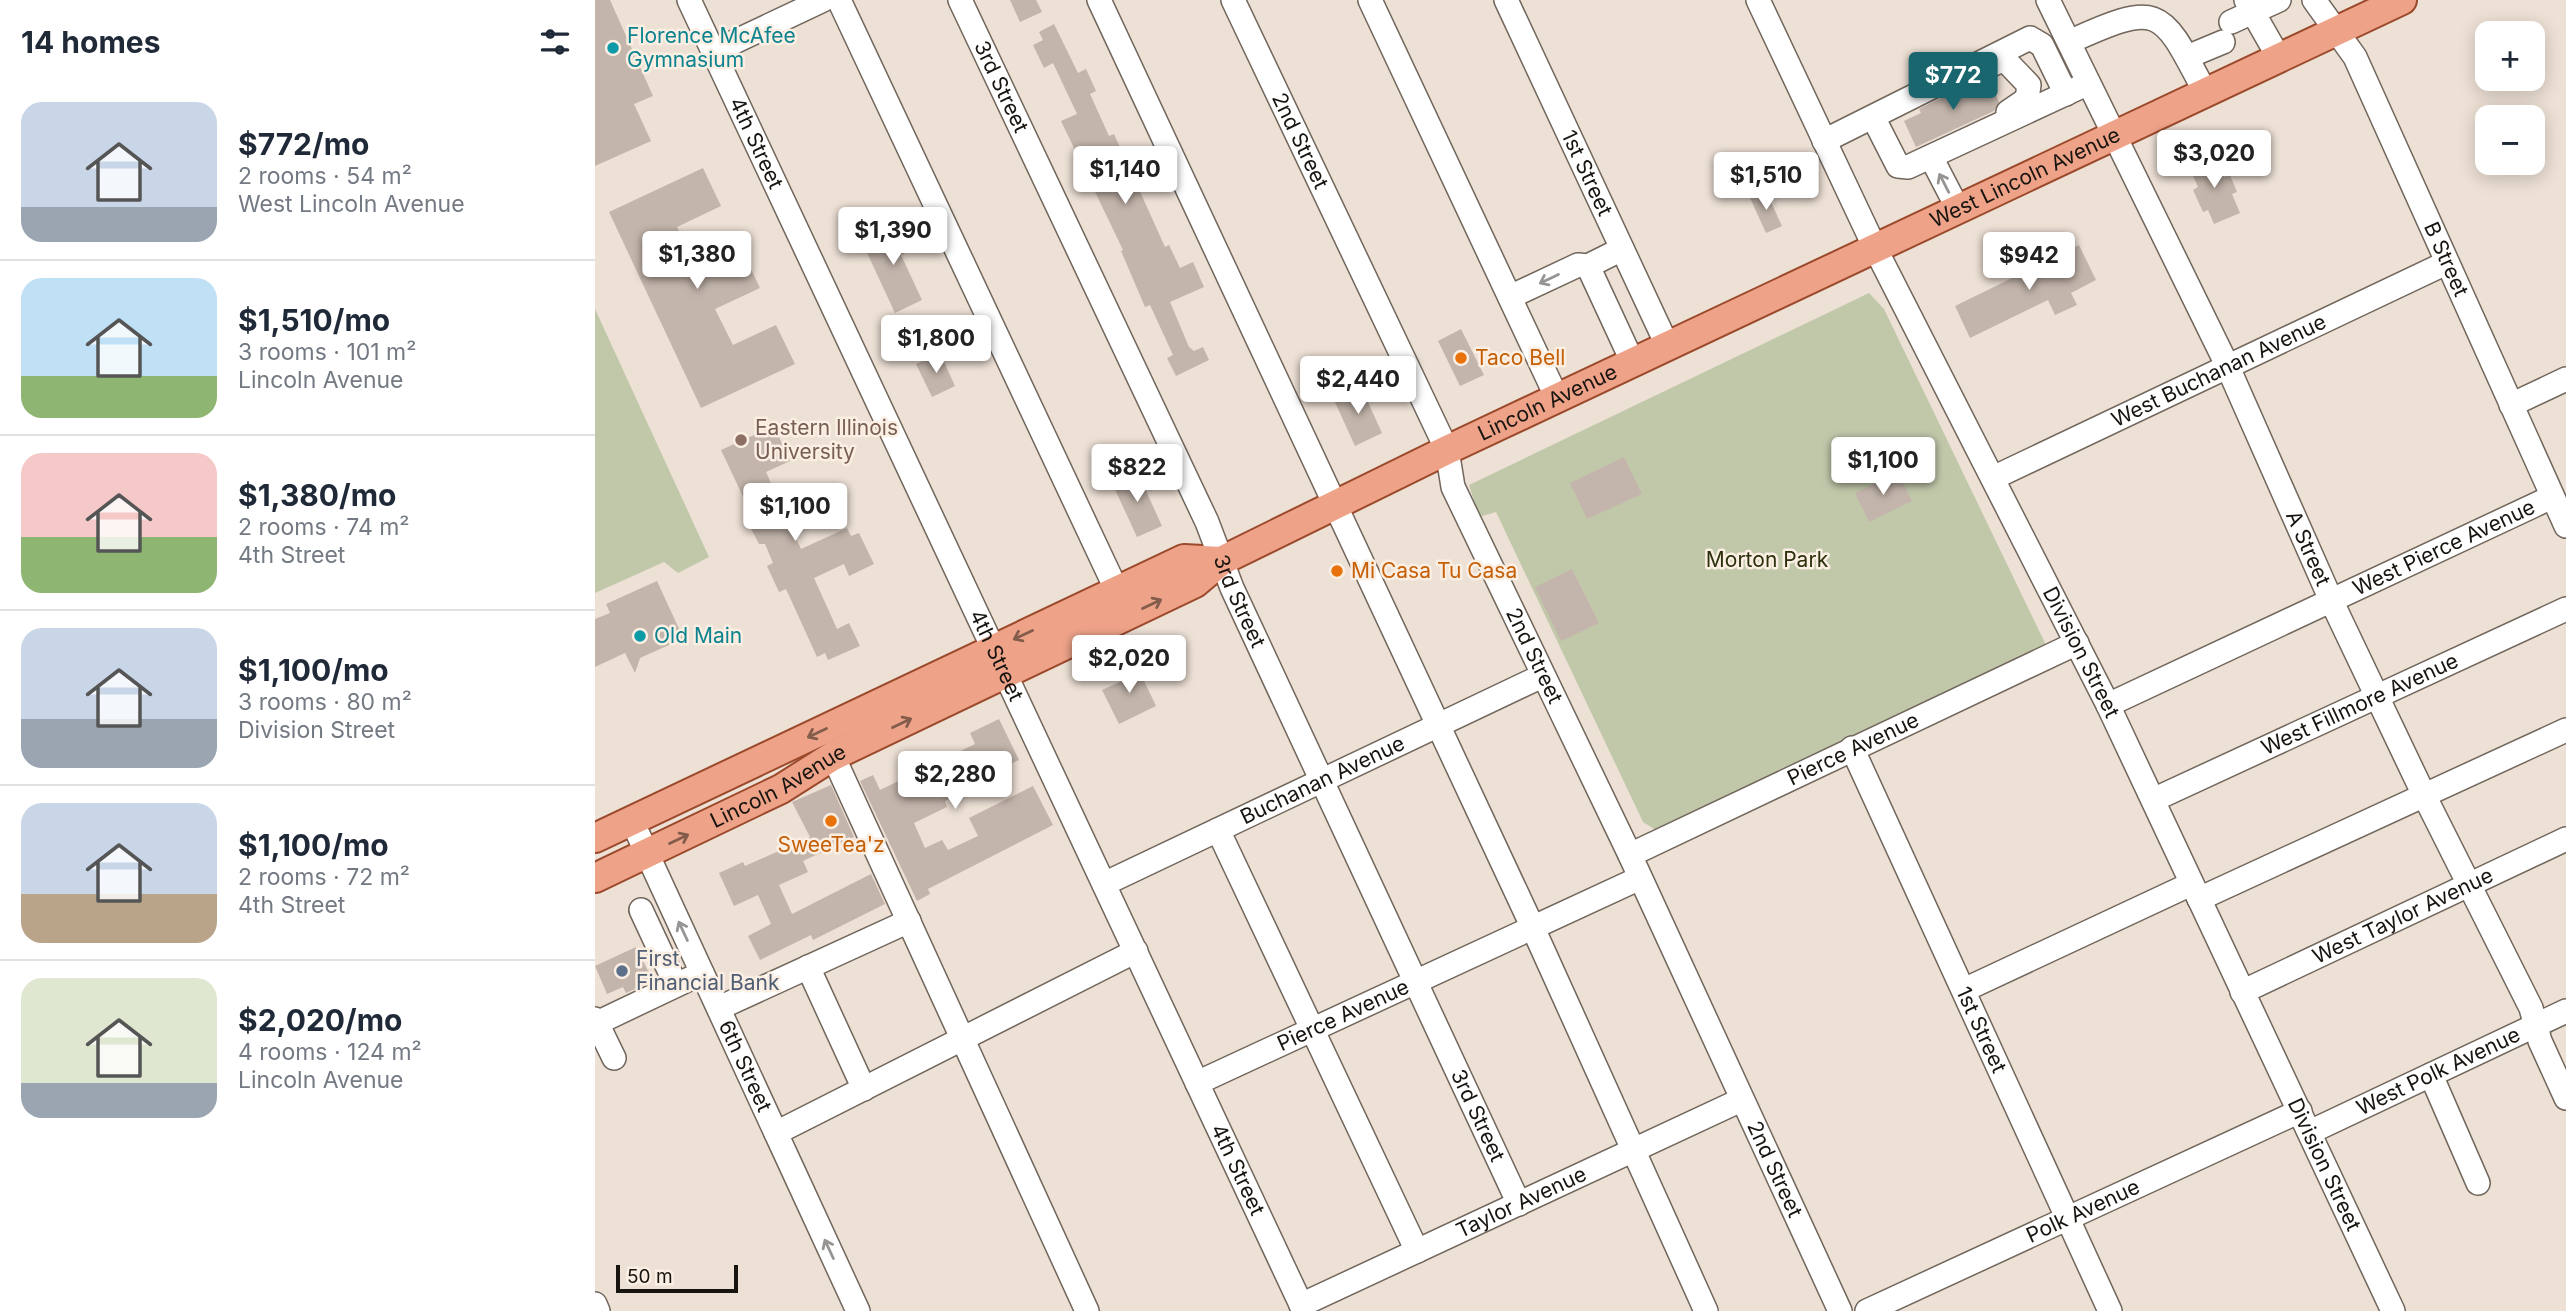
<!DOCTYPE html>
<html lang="en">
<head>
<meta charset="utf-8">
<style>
	body { margin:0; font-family:Inter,sans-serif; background:#f2f2f3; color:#1f2937; height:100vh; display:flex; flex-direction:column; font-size:26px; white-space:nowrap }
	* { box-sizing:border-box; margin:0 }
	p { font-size:23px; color:#747a83 }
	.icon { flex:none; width:38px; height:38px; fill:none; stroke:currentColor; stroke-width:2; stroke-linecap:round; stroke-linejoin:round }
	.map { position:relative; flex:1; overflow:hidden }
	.drawer { display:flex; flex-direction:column; background:#fff; width:595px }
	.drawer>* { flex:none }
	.buttons { position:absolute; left:1880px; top:21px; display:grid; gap:14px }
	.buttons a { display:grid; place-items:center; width:70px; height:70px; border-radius:14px; background:#fff; box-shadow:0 4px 18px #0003; font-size:35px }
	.scale { position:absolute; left:21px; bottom:18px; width:122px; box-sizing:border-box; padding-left:7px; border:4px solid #181410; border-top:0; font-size:19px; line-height:24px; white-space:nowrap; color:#181410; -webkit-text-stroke:5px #fbeee2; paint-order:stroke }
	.price { position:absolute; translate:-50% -60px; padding:0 16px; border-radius:7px; background:#fff; color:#222; font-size:23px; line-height:46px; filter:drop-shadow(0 2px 4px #0008) }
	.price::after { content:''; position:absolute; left:50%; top:42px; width:21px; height:16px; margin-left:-10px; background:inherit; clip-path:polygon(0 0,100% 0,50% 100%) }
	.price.selected { background:#19666e; color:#fff }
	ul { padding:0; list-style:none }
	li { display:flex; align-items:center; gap:21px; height:175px; padding:0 21px }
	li+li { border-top:2px solid #e0e1e3 }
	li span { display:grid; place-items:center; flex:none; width:196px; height:140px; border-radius:21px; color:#555 }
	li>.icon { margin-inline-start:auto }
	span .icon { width:84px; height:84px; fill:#fffc; stroke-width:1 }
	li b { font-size:30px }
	h2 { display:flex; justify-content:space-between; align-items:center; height:84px; padding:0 21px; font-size:30px }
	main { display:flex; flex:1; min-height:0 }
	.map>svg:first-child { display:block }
	.green { fill:#c1c8aa }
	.building { fill:#c3b5ab }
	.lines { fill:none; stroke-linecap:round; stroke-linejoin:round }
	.minor-casing { stroke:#71665c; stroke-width:26 }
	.major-casing { stroke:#9b492b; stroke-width:32 }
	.minor { stroke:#fff; stroke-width:23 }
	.major { stroke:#eea389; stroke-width:28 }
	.oneway { stroke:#979593 }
	.oneway2 { stroke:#835c4c }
	.culture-dot { fill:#0f9aa8; stroke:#fbeee2; stroke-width:2.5 }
	.food-dot { fill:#e8710a; stroke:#fbeee2; stroke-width:2.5 }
	.education-dot { fill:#8d6e63; stroke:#fbeee2; stroke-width:2.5 }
	.service-dot { fill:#5c6f8a; stroke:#fbeee2; stroke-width:2.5 }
	.labels { text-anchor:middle; stroke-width:5; stroke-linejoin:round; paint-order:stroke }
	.culture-label { font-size:21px; fill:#0d838f; stroke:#fbeee2; text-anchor:start }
	.street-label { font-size:21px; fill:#181410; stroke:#fbeee2 }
	.food-label { font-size:21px; fill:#c56008; stroke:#fbeee2; text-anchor:start }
	.education-label { font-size:21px; fill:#785e54; stroke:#fbeee2; text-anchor:start }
	.park-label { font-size:21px; fill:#2b310c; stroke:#fbeee2 }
	.service-label { font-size:21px; fill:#4e5e75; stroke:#fbeee2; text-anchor:start }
</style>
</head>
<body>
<main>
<section class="drawer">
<h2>14 homes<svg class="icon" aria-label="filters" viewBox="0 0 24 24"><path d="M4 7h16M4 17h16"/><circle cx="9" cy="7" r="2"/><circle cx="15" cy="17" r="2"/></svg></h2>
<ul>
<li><span style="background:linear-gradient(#c9d6e8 75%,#9aa5b1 0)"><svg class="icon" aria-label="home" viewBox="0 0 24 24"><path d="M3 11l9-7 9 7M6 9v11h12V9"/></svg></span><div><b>$772/mo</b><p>2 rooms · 54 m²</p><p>West Lincoln Avenue</p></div></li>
<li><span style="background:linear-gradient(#bfe0f5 70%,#8fb573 0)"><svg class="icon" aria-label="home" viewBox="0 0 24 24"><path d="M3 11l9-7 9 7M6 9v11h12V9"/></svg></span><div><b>$1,510/mo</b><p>3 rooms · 101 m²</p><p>Lincoln Avenue</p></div></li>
<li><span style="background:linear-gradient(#f6c9c9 60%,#8fb573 0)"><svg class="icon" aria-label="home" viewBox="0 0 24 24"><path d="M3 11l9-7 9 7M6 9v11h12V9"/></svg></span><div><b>$1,380/mo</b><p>2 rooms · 74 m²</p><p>4th Street</p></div></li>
<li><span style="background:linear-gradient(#c9d6e8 65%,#9aa5b1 0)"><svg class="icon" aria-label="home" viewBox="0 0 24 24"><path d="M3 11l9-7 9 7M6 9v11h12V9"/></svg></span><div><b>$1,100/mo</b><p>3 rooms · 80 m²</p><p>Division Street</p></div></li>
<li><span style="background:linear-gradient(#c9d6e8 65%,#b9a48a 0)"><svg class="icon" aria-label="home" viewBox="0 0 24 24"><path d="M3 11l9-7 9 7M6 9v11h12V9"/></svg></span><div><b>$1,100/mo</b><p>2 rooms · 72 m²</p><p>4th Street</p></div></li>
<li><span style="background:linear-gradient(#dfe7d0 75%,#9aa5b1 0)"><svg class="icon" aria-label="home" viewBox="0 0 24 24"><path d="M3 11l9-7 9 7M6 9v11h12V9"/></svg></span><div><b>$2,020/mo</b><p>4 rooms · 124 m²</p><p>Lincoln Avenue</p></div></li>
</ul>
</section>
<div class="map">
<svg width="1971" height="1311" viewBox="0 0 1971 1311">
	<rect width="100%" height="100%" fill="#ede0d5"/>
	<!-- green -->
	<g class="green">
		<path d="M1274,293L1289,309L1450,643L1448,650L1061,830L1048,822L901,512L884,517L874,485Z"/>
		<path d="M0,309L114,557L83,573L69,562L0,593Z"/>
	</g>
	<!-- building -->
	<g class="building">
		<path d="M0,0H15L58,96L39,104L56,141L0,166Z"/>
		<path d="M415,0H441L447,12L425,22Z"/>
		<path d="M459,24L483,73L491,69L501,91L495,94L514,136L519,134L570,247L574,245L585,268L598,262L609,287L575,302L594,347L599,351L608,347L614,360L581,376L572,358L578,355L555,305L550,307L526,251L528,250L466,121L482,114L458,63L449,68L438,45L448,40L444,32Z"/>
		<path d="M1383,80L1395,81L1404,102L1399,111L1321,147L1309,121L1326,113L1324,109Z"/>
		<path d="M1619,156L1629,177L1635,175L1642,192L1637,194L1645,213L1619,224L1613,210L1608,212L1598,190L1603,187L1594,167Z"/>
		<path d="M108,168L126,206L82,227L100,264L144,244L165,288L120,309L138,345L181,325L200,364L106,408L14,212Z"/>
		<path d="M1171,191L1187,226L1171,233L1155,198Z"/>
		<path d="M303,224L316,250L306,255L327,300L300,313L267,242Z"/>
		<path d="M1484,245L1501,280L1476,293L1482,305L1460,315L1453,300L1375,338L1360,306Z"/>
		<path d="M866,329L889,375L865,386L843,341Z"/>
		<path d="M345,353L360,386L337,397L321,364Z"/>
		<path d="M766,387L787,433L760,446L739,400Z"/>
		<path d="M179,426L195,461L171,472L206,549L252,528L256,536L264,533L279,564L254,576L249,564L219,578L242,629L254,623L265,646L233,660L230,653L222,657L191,589L184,592L172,566L178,563L170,544H164L155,527L160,522L126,450Z"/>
		<path d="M1029,457L1047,494L992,519L975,483Z"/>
		<path d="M542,471L567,526L542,537L517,483Z"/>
		<path d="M1303,473L1317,501L1274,522L1260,493Z"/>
		<path d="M977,569L1004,623L966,641L940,587Z"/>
		<path d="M62,581L85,631L94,636L45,658L40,673L30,653L0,667V619L15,613L11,604Z"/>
		<path d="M540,662L561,706L524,724L507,690L527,681L522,671Z"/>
		<path d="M404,719L424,760L396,773L398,778L350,801L352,807L319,823L330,848L347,840L353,850L383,836L374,818L438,786L458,825L333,889L335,894L322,901L265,781L278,775L285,790L380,744L375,733Z"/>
		<path d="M236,785L259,837L208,861L213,872L184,885L197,914L276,874L290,904L218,940L216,935L165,960L153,936L176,924L163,895L139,906L124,873L148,862L150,866L215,837L197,802Z"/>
		<path d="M41,947L58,981L31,993L28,987L12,994L0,966Z"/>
	</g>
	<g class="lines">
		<!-- minor casing -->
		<g class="minor-casing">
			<g id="minor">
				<path id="s1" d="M94,0L709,1311"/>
				<path d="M244,0L522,591"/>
				<path id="s2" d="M365,0L612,522L637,588L924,1204"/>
				<path d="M504,0L938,928L1111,1311"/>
				<path id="s3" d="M638,0L852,450L858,487L1035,855L1245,1311"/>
				<path d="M775,0L962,398"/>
				<path id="s4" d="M911,0L1073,347"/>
				<path id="s5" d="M1163,0L1280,248L1513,705L1798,1311"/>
				<path id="s6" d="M1453,0L1632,365L1736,600L1828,793L1936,1008L1945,1041L1971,1098"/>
				<path d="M1651,0L1684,58"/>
				<path id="s7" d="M1719,0L1760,57L1971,526"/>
				<path d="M1636,22L1684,0"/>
				<path d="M1474,42C1566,0 1566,8 1610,92"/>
				<path d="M118,52L228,0"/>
				<path d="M1592,57L1628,42"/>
				<path d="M1390,68L1409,59L1434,85L1432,99L1413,112"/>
				<path d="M1278,117L1303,166L1313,167L1483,88"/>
				<path d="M1229,141L1435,38L1447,45L1471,94"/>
				<path d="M1336,157L1363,209"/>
				<path d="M993,266L1038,363"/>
				<path d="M915,297L983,265L993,266L1027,249"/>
				<path d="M1916,405L1971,379"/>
				<path id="s8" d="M1398,478L1851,263"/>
				<path id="s9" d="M1513,705L1957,497"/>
				<path id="s10" d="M1257,748L1515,1311"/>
				<path d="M238,756L492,1311"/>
				<path id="s11" d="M1558,800L1971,609"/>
				<path id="s12" d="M37,821L263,1311"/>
				<path d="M623,830L822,1251"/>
				<path id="s13" d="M1035,855L1482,643"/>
				<path id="s14" d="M509,884L947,676"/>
				<path d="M1604,899L1971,730"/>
				<path d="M46,910L81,985"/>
				<path d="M213,967L269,1089"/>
				<path d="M1369,990L1596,884"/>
				<path id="s15" d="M1647,992L1971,839"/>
				<path d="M124,1008L314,921"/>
				<path d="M0,1019L19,1058"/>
				<path d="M2,1023L107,973"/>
				<path d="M1836,1075L1883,1183"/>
				<path id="s16" d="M602,1083L1045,878"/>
				<path id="s17" d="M1715,1132L1971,1011"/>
				<path d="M181,1133L541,951"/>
				<path d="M0,1304L3,1311"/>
				<path id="s18" d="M706,1305L1146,1100"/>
				<path id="s19" d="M1272,1311L1705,1111"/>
			</g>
		</g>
		<!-- major casing -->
		<g class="major-casing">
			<g id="major">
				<path d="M0,838L589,559L626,561"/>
				<path id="s20" d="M0,878L186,789L238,756L600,583L626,561L852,450L1807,0"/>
			</g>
		</g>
		<!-- minor -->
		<use href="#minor" class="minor"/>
		<!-- major -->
		<use href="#major" class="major"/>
	</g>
	<!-- one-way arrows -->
	<defs><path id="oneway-shaft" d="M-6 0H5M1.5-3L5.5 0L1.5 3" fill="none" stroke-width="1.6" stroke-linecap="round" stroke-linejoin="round" transform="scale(1.75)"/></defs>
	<g class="oneway">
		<use href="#oneway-shaft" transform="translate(1349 183) rotate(-117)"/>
		<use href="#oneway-shaft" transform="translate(954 279) rotate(154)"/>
		<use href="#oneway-shaft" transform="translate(88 931) rotate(-115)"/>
		<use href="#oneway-shaft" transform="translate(234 1249) rotate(-115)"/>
	</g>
	<g class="oneway2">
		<use href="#oneway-shaft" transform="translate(557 604) rotate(-26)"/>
		<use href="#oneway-shaft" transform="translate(428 635) rotate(155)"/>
		<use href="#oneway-shaft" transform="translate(307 723) rotate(-26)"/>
		<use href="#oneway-shaft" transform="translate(222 733) rotate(155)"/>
		<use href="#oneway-shaft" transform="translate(84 839) rotate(-26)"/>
	</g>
	<!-- markers -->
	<g class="culture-dot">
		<circle cx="18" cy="48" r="7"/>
		<circle cx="45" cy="636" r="7"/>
	</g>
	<g class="food-dot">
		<circle cx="866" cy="358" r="7"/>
		<circle cx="742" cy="571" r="7"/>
		<circle cx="236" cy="821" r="7"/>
	</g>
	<circle class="education-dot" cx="146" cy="440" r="7"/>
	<circle class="service-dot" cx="27" cy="971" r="7"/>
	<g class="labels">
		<!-- culture labels -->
		<g class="culture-label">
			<text x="32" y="43">Florence McAfee<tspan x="32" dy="24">Gymnasium</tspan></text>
			<text x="59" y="643">Old Main</text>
		</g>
		<!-- street labels -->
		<g class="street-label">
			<text dy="7" stroke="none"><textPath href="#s2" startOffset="96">3rd Street</textPath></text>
			<text dy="7" stroke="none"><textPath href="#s3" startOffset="156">2nd Street</textPath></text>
			<text dy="7" stroke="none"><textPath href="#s1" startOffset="158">4th Street</textPath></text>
			<text dy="7" stroke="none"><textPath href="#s4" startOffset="191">1st Street</textPath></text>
			<text dy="7" stroke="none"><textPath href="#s20" startOffset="1594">West Lincoln Avenue</textPath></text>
			<text dy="7" stroke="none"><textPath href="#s7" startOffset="292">B Street</textPath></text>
			<text dy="7" stroke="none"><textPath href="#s8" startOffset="250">West Buchanan Avenue</textPath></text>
			<text dy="7" stroke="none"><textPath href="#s20" startOffset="1066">Lincoln Avenue</textPath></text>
			<text dy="7" stroke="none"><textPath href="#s9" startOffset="371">West Pierce Avenue</textPath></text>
			<text dy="7" stroke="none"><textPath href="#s6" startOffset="607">A Street</textPath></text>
			<text dy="7" stroke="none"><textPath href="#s2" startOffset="663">3rd Street</textPath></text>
			<text dy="7" stroke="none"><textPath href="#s5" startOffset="728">Division Street</textPath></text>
			<text dy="7" stroke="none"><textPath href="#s1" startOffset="724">4th Street</textPath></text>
			<text dy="7" stroke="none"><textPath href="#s3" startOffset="723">2nd Street</textPath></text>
			<text dy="7" stroke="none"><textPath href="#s11" startOffset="228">West Fillmore Avenue</textPath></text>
			<text dy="7" stroke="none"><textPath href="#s13" startOffset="247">Pierce Avenue</textPath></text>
			<text dy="7" stroke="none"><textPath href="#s14" startOffset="242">Buchanan Avenue</textPath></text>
			<text dy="7" stroke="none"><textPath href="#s20" startOffset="205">Lincoln Avenue</textPath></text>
			<text dy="7" stroke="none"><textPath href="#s15" startOffset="178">West Taylor Avenue</textPath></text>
			<text dy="7" stroke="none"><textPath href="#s16" startOffset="161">Pierce Avenue</textPath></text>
			<text dy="7" stroke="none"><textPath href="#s10" startOffset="310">1st Street</textPath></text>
			<text dy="7" stroke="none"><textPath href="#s12" startOffset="270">6th Street</textPath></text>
			<text dy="7" stroke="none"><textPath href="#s17" startOffset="142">West Polk Avenue</textPath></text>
			<text dy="7" stroke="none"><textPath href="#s2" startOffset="1230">3rd Street</textPath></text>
			<text dy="7" stroke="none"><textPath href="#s5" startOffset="1295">Division Street</textPath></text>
			<text dy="7" stroke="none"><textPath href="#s1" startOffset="1292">4th Street</textPath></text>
			<text dy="7" stroke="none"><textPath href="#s3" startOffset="1290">2nd Street</textPath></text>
			<text dy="7" stroke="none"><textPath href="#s18" startOffset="243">Taylor Avenue</textPath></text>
			<text dy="7" stroke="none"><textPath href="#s19" startOffset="238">Polk Avenue</textPath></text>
		</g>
		<!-- food labels -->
		<g class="food-label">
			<text x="880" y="365">Taco Bell</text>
			<text x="756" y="578">Mi Casa Tu Casa</text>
			<text x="236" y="852" text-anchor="middle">SweeTea'z</text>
		</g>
		<!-- education labels -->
		<g class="education-label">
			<text x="160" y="435">Eastern Illinois<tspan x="160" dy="24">University</tspan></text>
		</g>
		<!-- park labels -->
		<g class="park-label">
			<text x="1172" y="567">Morton Park</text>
		</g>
		<!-- service labels -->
		<g class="service-label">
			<text x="41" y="966">First<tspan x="41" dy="24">Financial Bank</tspan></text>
		</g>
	</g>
</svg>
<div class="buttons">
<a>+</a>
<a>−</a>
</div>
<div class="scale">50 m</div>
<b class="price selected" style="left:1358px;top:112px">$772</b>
<b class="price" style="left:1619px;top:190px">$3,020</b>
<b class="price" style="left:530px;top:206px">$1,140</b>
<b class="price" style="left:1171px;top:212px">$1,510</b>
<b class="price" style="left:298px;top:267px">$1,390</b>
<b class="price" style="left:102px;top:291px">$1,380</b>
<b class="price" style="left:1434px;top:292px">$942</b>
<b class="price" style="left:341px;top:375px">$1,800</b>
<b class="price" style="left:763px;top:416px">$2,440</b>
<b class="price" style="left:1288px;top:497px">$1,100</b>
<b class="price" style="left:542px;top:504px">$822</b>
<b class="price" style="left:200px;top:543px">$1,100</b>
<b class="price" style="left:534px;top:695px">$2,020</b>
<b class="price" style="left:360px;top:811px">$2,280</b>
</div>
</main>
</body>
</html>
